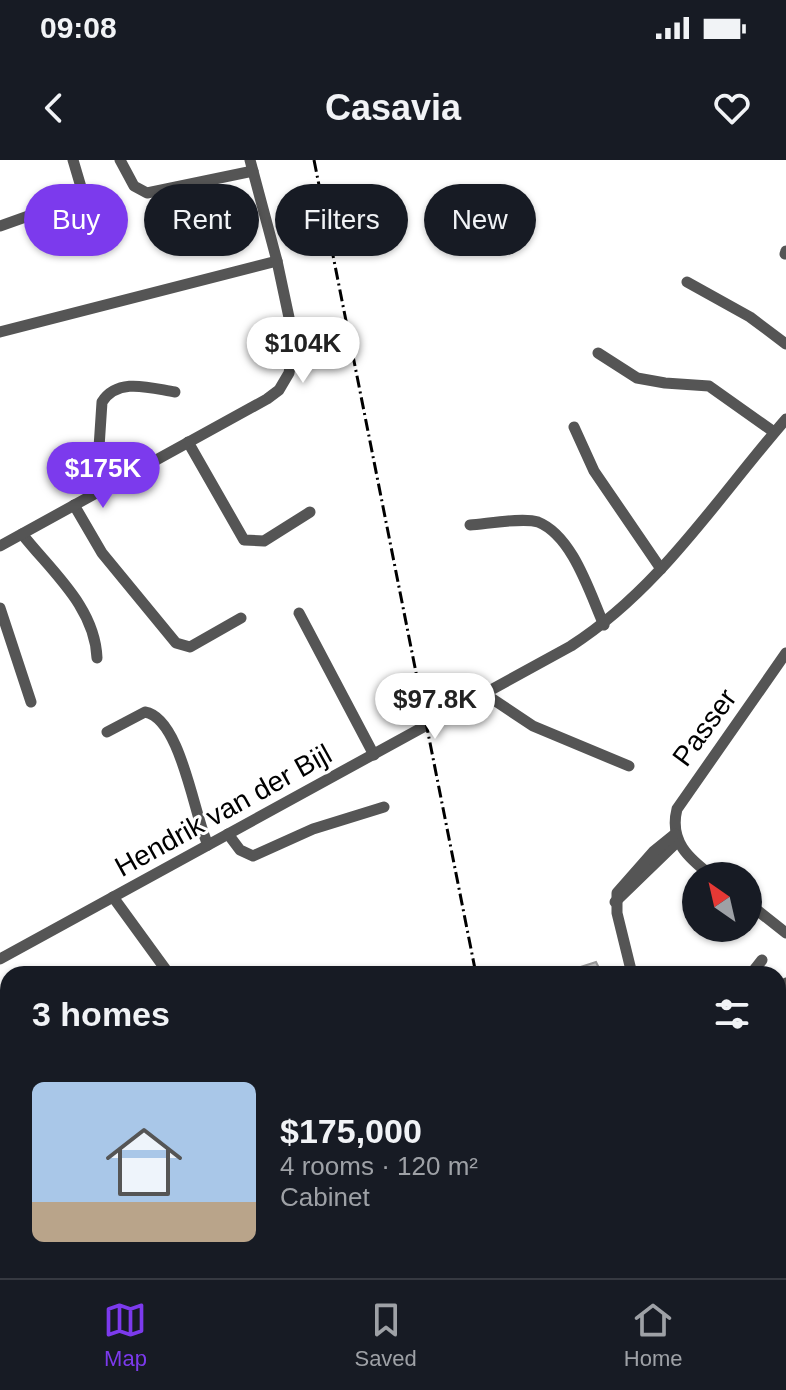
<!DOCTYPE html>
<html lang="en">
<head>
<meta charset="utf-8">
<style>
	body { margin:0; font-family:Arial,sans-serif; background:#242831; color:#f1f3f6; height:100vh; display:flex; flex-direction:column; font-size:30px; white-space:nowrap }
	* { box-sizing:border-box; margin:0 }
	p { font-size:26px; color:#9ea1a6 }
	.icon { flex:none; width:44px; height:44px; fill:none; stroke:currentColor; stroke-width:2; stroke-linecap:round; stroke-linejoin:round }
	.map { position:relative; flex:1; overflow:hidden }
	.sheet { position:absolute; left:0px; top:806px; width:786px; height:312px; display:flex; flex-direction:column; background:#171b24; border-radius:24px 24px 0 0; box-shadow:0 2px 6px #0004 }
	.sheet>* { flex:none }
	.hud { position:absolute; left:24px; top:24px; width:738px; height:72px; display:flex; gap:16px }
	.needle { width:52px; rotate:326deg }
	.tools { position:absolute; left:682px; top:702px; display:grid; gap:16px }
	.tools a { display:grid; place-items:center; width:80px; height:80px; border-radius:50%; background:#171b24; box-shadow:0 2px 6px #0004; font-size:40px }
	.price { position:absolute; translate:-50% -68px; padding:0 18px; border-radius:28px; background:#fff; color:#222; font-size:26px; line-height:52px; filter:drop-shadow(0 2px 4px #0008) }
	.price::after { content:''; position:absolute; left:50%; top:48px; width:24px; height:18px; margin-left:-12px; background:inherit; clip-path:polygon(0 0,100% 0,50% 100%) }
	.price.selected { background:#7c3aed; color:#fff }
	ul { padding:0; list-style:none }
	li { display:flex; align-items:center; gap:24px; height:200px; padding:0 32px }
	li span { display:grid; place-items:center; flex:none; width:224px; height:160px; border-radius:12px; color:#555 }
	li>.icon { margin-inline-start:auto }
	span .icon { width:96px; height:96px; fill:#fffc; stroke-width:1 }
	li b { font-size:34px }
	h2 { display:flex; justify-content:space-between; align-items:center; height:96px; padding:0 32px; font-size:34px }
	.pill { padding:0 28px; border-radius:36px; background:#171b24; box-shadow:0 2px 6px #0004; font-size:28px; line-height:72px }
	.pill.selected { background:#7c3aed; color:#fff }
	.status { display:flex; justify-content:space-between; align-items:center; height:56px; padding:0 40px; background:#171b24; direction:ltr }
	.status svg { height:22px; fill:currentColor }
	header { display:flex; justify-content:space-between; align-items:center; height:104px; padding:0 32px; background:#171b24; font-size:36px; font-weight:600 }
	.dock { display:flex; justify-content:space-around; align-items:center; height:112px; border-top:2px solid #363941; background:#171b24; font-size:22px; color:#9ea1a6 }
	.dock a { display:grid; justify-items:center; gap:4px }
	.dock .selected { color:#7c3aed }
	.map>svg:first-child { display:block }
	.building { fill:#c4c4c4; stroke:#999; stroke-width:2 }
	.lines { fill:none; stroke-linecap:round; stroke-linejoin:round }
	.highway-casing { stroke:#dbdbdb; stroke-width:20 }
	.minor { stroke:#555; stroke-width:11 }
	.highway { stroke:#000; stroke-width:16 }
	.rail { stroke:#000; stroke-width:3; stroke-dasharray:12 4 2 4; stroke-linecap:butt }
	.labels { text-anchor:middle; stroke-width:6; stroke-linejoin:round; paint-order:stroke }
	.street-label { font-size:28px; fill:#000; stroke:#fff }
</style>
</head>
<body>
<div class="status"><b>09:08</b><svg viewBox="0 0 49 12"><path d="M0 12V9h3v3zM5 12V6h3v6zM10 12V3h3v9zM15 12V0h3v12zM26 1h20v11H26zM47 4h2v5h-2z"/></svg></div>
<header><svg class="icon" aria-label="back" viewBox="0 0 24 24"><path d="M15 5l-7 7 7 7"/></svg>Casavia<svg class="icon" aria-label="heart" viewBox="0 0 24 24"><path d="M12 20l-8-8c-3-5 5-10 8-4 3-6 11-1 8 4z"/></svg></header>
<div class="map">
<svg width="786" height="1118" viewBox="0 0 786 1118">
	<rect width="100%" height="100%" fill="#fff"/>
	<!-- building -->
	<g class="building">
		<path d="M596,802L602,814H559Z"/>
		<path d="M782,915L786,922V1012L778,1016V918Z"/>
	</g>
	<g class="lines">
		<!-- highway casing -->
		<g class="highway-casing">
			<g id="highway">
				<path d="M0,1056L8,1071"/>
				<path d="M29,1110L34,1118"/>
			</g>
		</g>
		<!-- minor -->
		<g class="minor">
			<path d="M120,0L134,26L147,33L253,11"/>
			<path d="M0,66L76,39L81,27L73,0"/>
			<path d="M785,94L786,91"/>
			<path d="M687,122L750,157L786,184"/>
			<path d="M0,172L277,101"/>
			<path d="M598,193L637,218L665,223L709,226L774,272"/>
			<path d="M574,267L594,311L661,409"/>
			<path d="M188,282L244,380L264,381L310,352"/>
			<path d="M96,333L102,242C118,217 150,228 175,232"/>
			<path d="M74,345L102,393L176,483L190,487L241,458"/>
			<path d="M470,365C486,364 523,357 538,362C573,376 590,434 604,465"/>
			<path d="M22,374C52,412 95,447 97,498"/>
			<path d="M0,386L267,239L279,230L289,213L294,181L277,101L250,0"/>
			<path d="M0,448L31,542"/>
			<path d="M299,453L374,595"/>
			<path d="M485,534L533,566L629,606"/>
			<path d="M107,572L145,552C181,558 194,656 208,685"/>
			<path d="M228,674L240,690L253,696L313,669L384,647"/>
			<path d="M712,716C688,698 669,681 677,649L786,493"/>
			<path d="M113,737L169,814"/>
			<path d="M615,742L678,681"/>
			<path d="M748,743L786,773"/>
			<path d="M0,799L571,486C660,429 718,337 786,259"/>
			<path d="M632,814L617,753V733L654,691L675,674"/>
			<path d="M751,814L762,800"/>
			<path d="M778,833L786,823"/>
			<path d="M0,879L8,875"/>
			<path d="M0,887L8,902"/>
			<path d="M121,1110L125,1118"/>
			<path d="M648,1110L650,1118"/>
			<path d="M773,1110L777,1118"/>
		</g>
		<!-- highway -->
		<use href="#highway" class="highway"/>
		<!-- rail -->
		<g class="rail">
			<path d="M314,0L476,814"/>
			<path d="M534,1110L536,1118"/>
		</g>
	</g>
	<g class="labels">
		<!-- street labels -->
		<g class="street-label">
			<text transform="translate(704 567) rotate(-54)" y="10">Passer</text>
			<text transform="translate(223 650) rotate(-29)" y="10">Hendrik van der Bijl</text>
		</g>
	</g>
</svg>
<div class="tools">
<a><svg class="needle" viewBox="-14 -14 28 28"><path d="M0-13l5 13h-10z" fill="#e53935"/><path d="M0 13l5-13h-10z" fill="#9ea1a6"/></svg></a>
</div>
<b class="price" style="left:303px;top:225px">$104K</b>
<b class="price selected" style="left:103px;top:350px">$175K</b>
<b class="price" style="left:435px;top:581px">$97.8K</b>
<div class="hud">
<a class="pill selected">Buy</a>
<a class="pill">Rent</a>
<a class="pill">Filters</a>
<a class="pill">New</a>
</div>
<section class="sheet">
<h2>3 homes<svg class="icon" aria-label="filters" viewBox="0 0 24 24"><path d="M4 7h16M4 17h16"/><circle cx="9" cy="7" r="2"/><circle cx="15" cy="17" r="2"/></svg></h2>
<ul>
<li><span style="background:linear-gradient(#a9c7e8 75%,#b9a48a 0)"><svg class="icon" aria-label="home" viewBox="0 0 24 24"><path d="M3 11l9-7 9 7M6 9v11h12V9"/></svg></span><div><b>$175,000</b><p>4 rooms · 120 m²</p><p>Cabinet</p></div></li>
</ul>
</section>
</div>
<nav class="dock">
<a class="selected"><svg class="icon" aria-label="map" viewBox="0 0 24 24"><path d="M3 6l6-2 6 2 6-2v14l-6 2-6-2-6 2zM9 4v14M15 6v14"/></svg>Map</a>
<a><svg class="icon" aria-label="saved" viewBox="0 0 24 24"><path d="M7 4h10v16l-5-4-5 4z"/></svg>Saved</a>
<a><svg class="icon" aria-label="home" viewBox="0 0 24 24"><path d="M3 11l9-7 9 7M6 9v11h12V9"/></svg>Home</a>
</nav>
</body>
</html>
